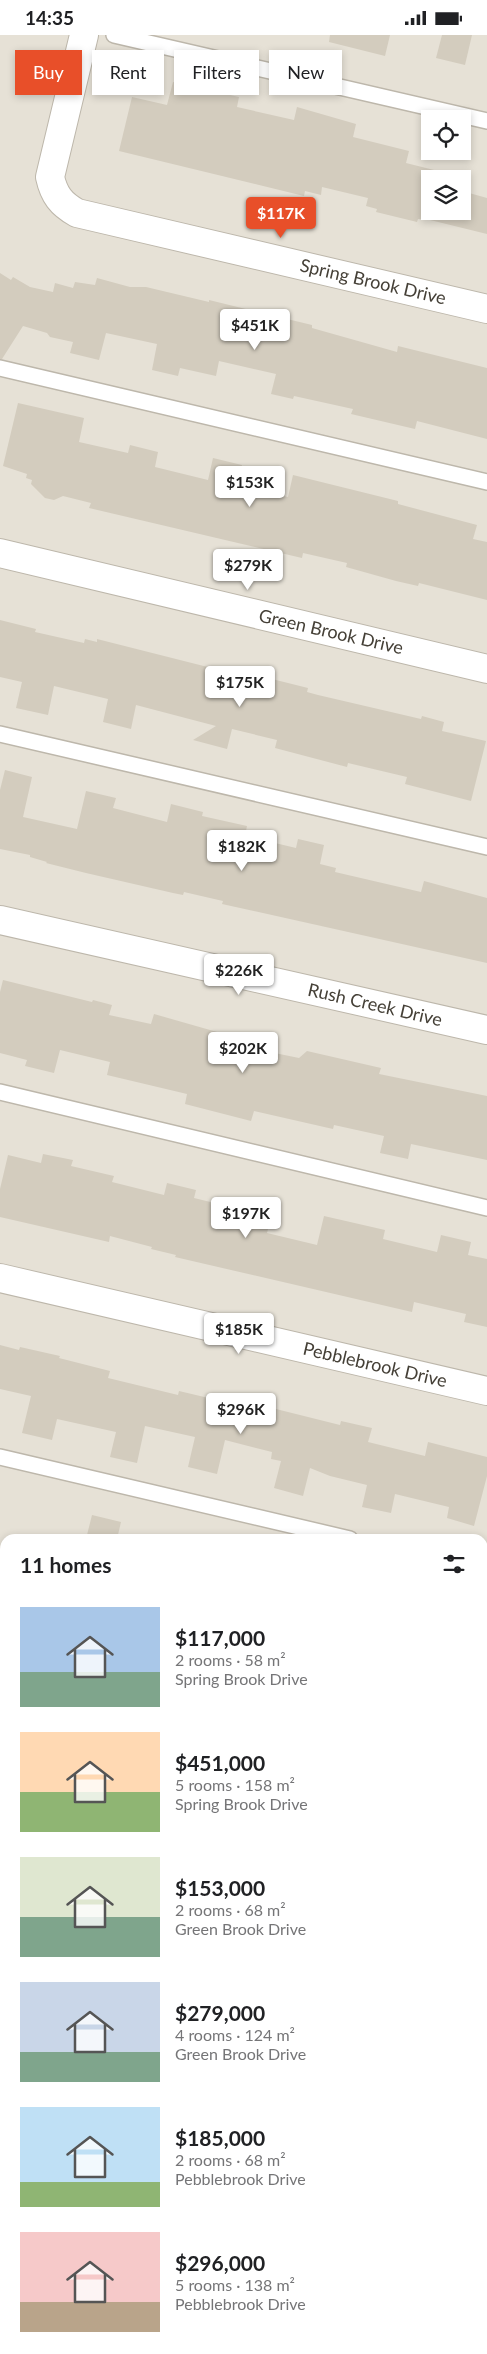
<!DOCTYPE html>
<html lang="en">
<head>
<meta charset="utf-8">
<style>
	body { margin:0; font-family:Lato,sans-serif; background:#f2f2f2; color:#202124; height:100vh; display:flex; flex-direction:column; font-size:19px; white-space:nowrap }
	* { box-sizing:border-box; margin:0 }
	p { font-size:16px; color:#757577 }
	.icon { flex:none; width:28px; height:28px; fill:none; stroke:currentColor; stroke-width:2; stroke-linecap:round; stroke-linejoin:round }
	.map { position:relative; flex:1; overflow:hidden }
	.side { position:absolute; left:0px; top:1499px; width:488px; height:821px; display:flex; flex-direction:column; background:#fff; border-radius:15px 15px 0 0; box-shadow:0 2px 8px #0003 }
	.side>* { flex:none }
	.top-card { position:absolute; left:15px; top:15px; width:458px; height:45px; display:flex; gap:10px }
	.fabs { position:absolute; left:421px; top:75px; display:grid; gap:10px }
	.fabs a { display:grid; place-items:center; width:50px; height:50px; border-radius:0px; background:#fff; box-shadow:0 2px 8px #0003; font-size:25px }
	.price { position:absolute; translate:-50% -42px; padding:0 11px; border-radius:5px; background:#fff; color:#222; font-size:16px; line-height:32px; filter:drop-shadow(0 1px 2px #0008) }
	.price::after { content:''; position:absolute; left:50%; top:30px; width:15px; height:11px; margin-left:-8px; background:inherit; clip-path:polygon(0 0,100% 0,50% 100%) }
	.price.selected { background:#e84f29; color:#fff }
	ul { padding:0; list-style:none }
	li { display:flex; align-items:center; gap:15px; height:125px; padding:0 20px }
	li span { display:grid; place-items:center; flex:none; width:140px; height:100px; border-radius:0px; color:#555 }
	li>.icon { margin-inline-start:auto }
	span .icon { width:60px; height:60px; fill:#fffc; stroke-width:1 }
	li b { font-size:21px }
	h2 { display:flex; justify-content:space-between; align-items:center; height:60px; padding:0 20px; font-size:21px }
	.tag { padding:0 18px; border-radius:0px; background:#fff; box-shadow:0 2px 8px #0003; font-size:18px; line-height:45px }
	.tag.selected { background:#e84f29; color:#fff }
	.status { display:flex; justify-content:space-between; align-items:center; height:35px; padding:0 25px; background:#fff; direction:ltr }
	.status svg { height:14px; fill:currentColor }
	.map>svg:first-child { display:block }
	.residential { fill:#e6e1d6; fill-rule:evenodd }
	.building { fill:#d3ccbe }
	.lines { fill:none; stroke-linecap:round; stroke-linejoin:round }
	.service-casing { stroke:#bdb7ab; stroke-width:18 }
	.minor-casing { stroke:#bdb7ab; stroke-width:30 }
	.tertiary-casing { stroke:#bdb7ab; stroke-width:30 }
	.service { stroke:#fff; stroke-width:15 }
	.minor { stroke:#fff; stroke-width:28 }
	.tertiary { stroke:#fff; stroke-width:28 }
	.labels { text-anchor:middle; stroke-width:5; stroke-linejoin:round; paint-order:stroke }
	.street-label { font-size:18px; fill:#454037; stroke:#fff }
</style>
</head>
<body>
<div class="status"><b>14:35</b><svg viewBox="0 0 49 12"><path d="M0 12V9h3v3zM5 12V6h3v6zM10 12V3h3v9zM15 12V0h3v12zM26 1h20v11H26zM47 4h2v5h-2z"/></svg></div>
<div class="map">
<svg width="487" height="2319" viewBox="0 0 487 2319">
	<rect width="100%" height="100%" fill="#f2efe7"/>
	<!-- residential -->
	<path class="residential" d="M0,0H487V2319H0ZM430,84H462V116H430ZM430,144H462V176H430ZM5,1504H482V2315H5Z"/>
	<!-- building -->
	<g class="building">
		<path d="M330,0H390L385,21L329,7Z"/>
		<path d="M442,0H472L465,30L436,23Z"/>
		<path d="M173,47L239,62L237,72L294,85L297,72L356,89L353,102L409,116L406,128L442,137L440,144H430V176H462V156L487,163V199L430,185L418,184L417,187L376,177L377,174L366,171L368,163L322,152L321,160L305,156L304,161L119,116L132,62L167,70Z"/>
		<path d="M0,238L11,245L13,242L30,252L53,257L55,248L73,253L75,247L95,250L97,243L130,252H146L209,267V265L312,290V293L397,317L398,311L487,333V404L417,386L415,394L351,379L353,374L294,361L293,364L271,359L276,339L219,326L216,341L180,333L178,341L152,335L157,309L106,298L99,325L70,318L73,307L50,302L47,298L23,291L2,324H0Z"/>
		<path d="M18,368L84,383L79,407L128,418L130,410L158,417L155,432L208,445L213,423L242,430L237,450L288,462L293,440L398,466V469L477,490L473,504L487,507V565L419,548L418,551L396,546L346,532L347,528L303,518L302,523L89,473L91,468L63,461L54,465L45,463L31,449L32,445L26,443L27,439L3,431Z"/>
		<path d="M0,585L36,594L35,597L84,608L85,604L97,607V604L267,647L268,643L308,653L307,657L318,660L421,684L422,681L444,687L442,696L486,706L471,766L405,749L407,742L348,728L347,732L275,713L277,705L232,694L227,714L193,705L216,691L136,670L131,694L103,687L108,664L54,651L48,680L16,673L22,647L0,642Z"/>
		<path d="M5,735L32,742L23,782L77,794L86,756L116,763L113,773L167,787L171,769L203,777L202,781L247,791L245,801L296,813L298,804L324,810L320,829L336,833L335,837L421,857L424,846L487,863V928L222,869L223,866L184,857L183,860L173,858L86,838L46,828L47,827L30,822V820L0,814V755Z"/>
		<path d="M3,945L92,967L93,965L112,970L109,980L151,989L154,979L231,1001L232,999L256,1004L255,1007L266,1010L265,1016L299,1023L307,1016L381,1033L379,1039L487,1061V1125L411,1109L408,1124L380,1118L384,1101L334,1090L333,1094L254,1076L251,1086L185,1069L187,1059L107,1040L110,1027L60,1015L54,1038L25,1031L27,1025L0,1018V957Z"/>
		<path d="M43,1119L73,1125L71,1131L114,1141L112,1147L164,1160L167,1148L196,1155L194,1163L243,1175L245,1167L273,1174L267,1198L317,1210L324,1181L385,1195L383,1204L437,1217L441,1200L471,1207L468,1220L487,1224V1292L464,1287L466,1279L414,1267L412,1277L175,1222L176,1220L151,1214L152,1212L110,1201L109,1207L0,1182V1154L8,1120L41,1128Z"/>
		<path d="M0,1310L19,1315L20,1312L60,1321L59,1323L110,1336L108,1343L178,1360L179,1356L255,1374L256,1369L340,1390L341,1386L372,1393L368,1407L425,1421L428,1407L487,1422V1441L474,1491L447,1483L449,1472L395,1459L391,1478L362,1472L367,1450L330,1441L310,1433L303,1461L274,1453L281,1426L271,1424L272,1417L225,1405L217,1439L188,1432L195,1402L145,1391L137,1428L110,1422L116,1397L57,1384L52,1405L22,1398L31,1361L0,1354Z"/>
		<path d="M92,1480L121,1487L117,1504H86Z"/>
	</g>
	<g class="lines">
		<!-- service casing -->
		<g class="service-casing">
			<g id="service">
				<path d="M114,0L487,86"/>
				<path d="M0,333L487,447"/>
				<path d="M0,699L487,812"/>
				<path d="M0,1057L487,1173"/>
				<path d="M0,1422L350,1504"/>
				<path d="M482,1534L487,1536"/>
				<path d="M0,1788L5,1789"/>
				<path d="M482,1900L487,1901"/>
				<path d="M0,2150L5,2152"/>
				<path d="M482,2263L487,2264"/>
			</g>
		</g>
		<!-- minor casing -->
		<g class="minor-casing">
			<g id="minor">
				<path d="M84,0L50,142C54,160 61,169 77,178L487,274"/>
				<path d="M0,518L487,634"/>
				<path d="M0,885L487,995"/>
				<path d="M0,1243L487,1356"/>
				<path d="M0,1612L5,1614"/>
				<path d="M482,1724L487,1725"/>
			</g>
		</g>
		<!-- tertiary casing -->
		<g class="tertiary-casing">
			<g id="tertiary">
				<path d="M0,1970L5,1971"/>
				<path d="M482,2081L487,2082"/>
			</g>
		</g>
		<!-- service -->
		<use href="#service" class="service"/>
		<!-- minor -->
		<use href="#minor" class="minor"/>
		<!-- tertiary -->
		<use href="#tertiary" class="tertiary"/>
	</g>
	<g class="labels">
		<!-- street labels -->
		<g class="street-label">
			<text transform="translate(373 247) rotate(13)" y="6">Spring Brook Drive</text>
			<text transform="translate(331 597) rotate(13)" y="6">Green Brook Drive</text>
			<text transform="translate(375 970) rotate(13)" y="6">Rush Creek Drive</text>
			<text transform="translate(375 1330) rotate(13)" y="6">Pebblebrook Drive</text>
		</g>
	</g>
</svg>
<div class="fabs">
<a><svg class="icon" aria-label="locate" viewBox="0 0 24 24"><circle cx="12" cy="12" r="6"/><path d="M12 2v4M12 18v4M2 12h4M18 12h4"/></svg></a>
<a><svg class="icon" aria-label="layers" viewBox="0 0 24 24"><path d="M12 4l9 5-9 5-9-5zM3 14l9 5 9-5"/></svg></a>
</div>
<b class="price selected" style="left:281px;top:204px">$117K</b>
<b class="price" style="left:255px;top:316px">$451K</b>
<b class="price" style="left:250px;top:473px">$153K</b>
<b class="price" style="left:248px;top:556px">$279K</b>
<b class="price" style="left:240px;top:673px">$175K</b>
<b class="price" style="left:242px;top:837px">$182K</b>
<b class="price" style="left:239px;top:961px">$226K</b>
<b class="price" style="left:243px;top:1039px">$202K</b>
<b class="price" style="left:246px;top:1204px">$197K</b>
<b class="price" style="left:239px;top:1320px">$185K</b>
<b class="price" style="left:241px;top:1400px">$296K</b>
<div class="top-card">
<a class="tag selected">Buy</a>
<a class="tag">Rent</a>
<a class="tag">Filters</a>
<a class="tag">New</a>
</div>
<section class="side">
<h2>11 homes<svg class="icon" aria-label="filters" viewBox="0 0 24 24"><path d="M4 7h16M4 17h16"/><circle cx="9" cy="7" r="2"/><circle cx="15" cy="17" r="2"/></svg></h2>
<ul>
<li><span style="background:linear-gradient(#a9c7e8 65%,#7fa58c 0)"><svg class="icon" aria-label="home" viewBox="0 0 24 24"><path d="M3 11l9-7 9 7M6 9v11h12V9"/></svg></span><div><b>$117,000</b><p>2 rooms · 58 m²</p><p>Spring Brook Drive</p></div></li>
<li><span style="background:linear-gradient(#ffd9b3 60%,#8fb573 0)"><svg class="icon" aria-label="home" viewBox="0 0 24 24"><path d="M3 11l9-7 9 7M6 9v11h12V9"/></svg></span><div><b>$451,000</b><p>5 rooms · 158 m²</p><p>Spring Brook Drive</p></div></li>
<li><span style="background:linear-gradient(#dfe7d0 60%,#7fa58c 0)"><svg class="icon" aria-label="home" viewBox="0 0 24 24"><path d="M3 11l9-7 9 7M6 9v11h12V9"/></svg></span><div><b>$153,000</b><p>2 rooms · 68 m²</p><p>Green Brook Drive</p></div></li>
<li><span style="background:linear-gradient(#c9d6e8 70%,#7fa58c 0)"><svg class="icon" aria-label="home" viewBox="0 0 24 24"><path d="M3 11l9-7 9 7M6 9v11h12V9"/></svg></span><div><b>$279,000</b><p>4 rooms · 124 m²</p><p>Green Brook Drive</p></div></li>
<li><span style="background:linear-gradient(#bfe0f5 75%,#8fb573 0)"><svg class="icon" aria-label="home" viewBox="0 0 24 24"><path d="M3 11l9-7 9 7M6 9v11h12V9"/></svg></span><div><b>$185,000</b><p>2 rooms · 68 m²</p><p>Pebblebrook Drive</p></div></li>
<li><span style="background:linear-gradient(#f6c9c9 70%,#b9a48a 0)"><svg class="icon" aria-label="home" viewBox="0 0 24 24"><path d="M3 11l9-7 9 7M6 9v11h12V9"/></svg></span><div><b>$296,000</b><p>5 rooms · 138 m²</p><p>Pebblebrook Drive</p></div></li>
</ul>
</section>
</div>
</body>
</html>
